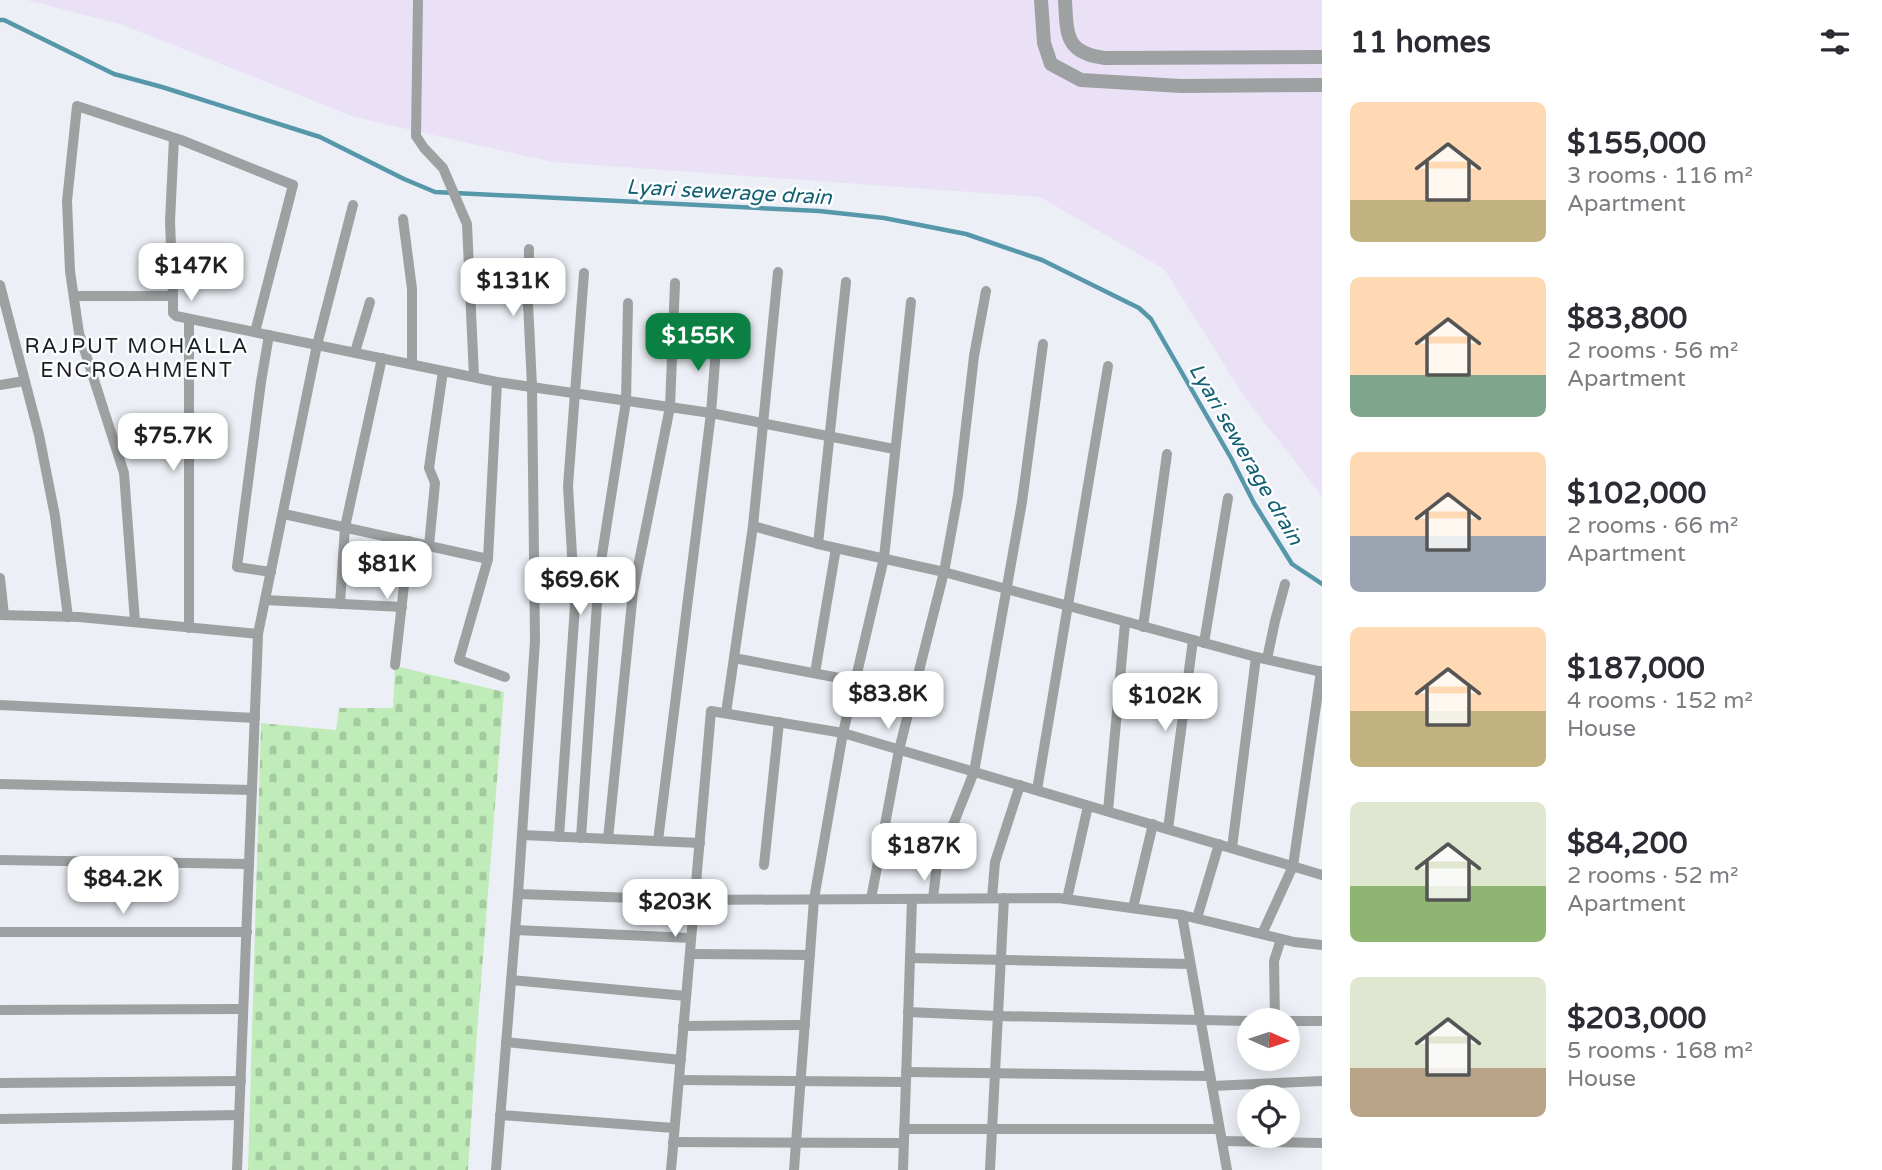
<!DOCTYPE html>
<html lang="en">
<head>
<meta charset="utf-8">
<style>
	body { margin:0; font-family:"Varela Round",sans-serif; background:#f2f2f3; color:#2b2b33; height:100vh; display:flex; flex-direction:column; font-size:26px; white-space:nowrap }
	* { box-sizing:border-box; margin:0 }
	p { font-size:23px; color:#7c7c81 }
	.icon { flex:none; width:38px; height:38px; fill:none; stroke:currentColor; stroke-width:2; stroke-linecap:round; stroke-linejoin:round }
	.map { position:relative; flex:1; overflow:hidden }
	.panel { display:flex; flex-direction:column; background:#fff; width:560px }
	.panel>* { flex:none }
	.needle { width:46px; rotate:93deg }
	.fabs { position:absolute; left:1237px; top:1008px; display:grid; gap:14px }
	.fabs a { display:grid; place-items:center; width:63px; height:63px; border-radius:50%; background:#fff; box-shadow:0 4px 18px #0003; font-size:35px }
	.price { position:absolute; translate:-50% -60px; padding:0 16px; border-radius:14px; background:#fff; color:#222; font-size:23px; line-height:46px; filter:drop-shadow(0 2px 4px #0008) }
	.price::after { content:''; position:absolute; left:50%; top:42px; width:21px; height:16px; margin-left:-10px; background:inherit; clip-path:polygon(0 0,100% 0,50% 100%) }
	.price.active { background:#0b8043; color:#fff }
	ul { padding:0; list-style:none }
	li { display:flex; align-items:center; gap:21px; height:175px; padding:0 28px }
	li span { display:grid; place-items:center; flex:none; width:196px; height:140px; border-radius:10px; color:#555 }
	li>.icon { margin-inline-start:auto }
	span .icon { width:84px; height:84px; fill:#fffc; stroke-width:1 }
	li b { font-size:30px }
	h2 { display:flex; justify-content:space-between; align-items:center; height:84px; padding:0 28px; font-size:30px }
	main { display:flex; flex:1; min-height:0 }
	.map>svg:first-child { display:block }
	.industrial { fill:#eae1f6 }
	.cemetery { fill:url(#cemetery-stones) }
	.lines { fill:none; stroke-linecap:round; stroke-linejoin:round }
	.stream { stroke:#5698a9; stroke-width:4.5 }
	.minor { stroke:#9da1a2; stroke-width:10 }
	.tertiary { stroke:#9da1a2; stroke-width:14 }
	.labels { text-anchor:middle; stroke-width:5; stroke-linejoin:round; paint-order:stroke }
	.water-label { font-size:21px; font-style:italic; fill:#126071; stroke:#fcfdfe }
	.neighbourhood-label { font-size:21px; letter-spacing:2px; fill:#1c1d20; stroke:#fcfdfe }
</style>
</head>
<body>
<main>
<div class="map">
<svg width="1322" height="1170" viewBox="0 0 1322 1170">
	<defs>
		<pattern id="cemetery-stones" width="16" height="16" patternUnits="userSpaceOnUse" patternTransform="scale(1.75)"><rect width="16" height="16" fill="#c0ecb9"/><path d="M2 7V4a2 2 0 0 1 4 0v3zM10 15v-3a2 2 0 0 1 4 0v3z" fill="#a4ca9f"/></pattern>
	</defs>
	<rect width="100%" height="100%" fill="#ecf0f6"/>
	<!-- industrial -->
	<path class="industrial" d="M26,0H1322V496L1245,398L1164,269L1040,197L552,162L354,117L120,24Z"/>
	<!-- cemetery -->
	<path class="cemetery" d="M395,666L504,692L477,1032L468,1170H248L261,723L336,730L339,708H393Z"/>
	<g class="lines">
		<!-- stream -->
		<path class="stream" d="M0,20H4L114,74L162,87L320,137L404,179L435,192L819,211L884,218L966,234L1042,260L1139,308L1151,319L1231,458L1254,503L1292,564L1322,584"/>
		<!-- minor -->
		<g class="minor">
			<path d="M418,0L416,136L424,148L443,168L467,224L474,377"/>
			<path d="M403,219L412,289V364"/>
			<path d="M0,285L39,435L55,516L68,617"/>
			<path d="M74,296H173V313L176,316L497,382L711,413L894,449"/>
			<path d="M173,296L170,221L174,138"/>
			<path d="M269,335L261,382L237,567L271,572"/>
			<path d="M355,352L370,302"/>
			<path d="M497,382L488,559L459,660L505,677"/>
			<path d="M0,385L24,381"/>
			<path d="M284,514L488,559"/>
			<path d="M753,526L818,544L944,572L1256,657L1322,672"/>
			<path d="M818,544L846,282"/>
			<path d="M429,546L435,483L429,468L443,371"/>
			<path d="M0,578L4,615"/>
			<path d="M265,600L402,607"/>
			<path d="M340,604L345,527L382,358"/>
			<path d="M0,615L79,617L258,634"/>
			<path d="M135,622L124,473L79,333L70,271L67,201L77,106L181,140L293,185L255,332"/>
			<path d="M1143,627L1167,454"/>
			<path d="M189,628V319"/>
			<path d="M1204,643L1228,498"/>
			<path d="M734,658L855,681"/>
			<path d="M1267,659L1275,621L1285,584"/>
			<path d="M395,665L409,541"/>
			<path d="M815,673L836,548"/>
			<path d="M0,705L255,718"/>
			<path d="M726,713L753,526L778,272"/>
			<path d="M0,784L252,790"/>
			<path d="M1037,790L1108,366"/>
			<path d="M1108,811L1125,623"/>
			<path d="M1168,829L1193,640"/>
			<path d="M522,835L700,843"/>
			<path d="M559,837L575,606L568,486L584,273"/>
			<path d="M581,838L599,574L626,401L628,303"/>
			<path d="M608,839L633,592L670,407L675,283"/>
			<path d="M658,841L711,413L717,336"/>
			<path d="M1232,848L1256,657"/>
			<path d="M0,860L249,864"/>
			<path d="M764,865L779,722"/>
			<path d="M518,894L695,900L1058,898L1182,915L1294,942L1322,945"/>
			<path d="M933,898L937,865L974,772L1022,502L1043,344"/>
			<path d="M992,898L995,862L1020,785"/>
			<path d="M871,899L899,750L944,572L958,495L974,356L986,291"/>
			<path d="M1067,899L1088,806"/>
			<path d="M1133,908L1153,824"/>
			<path d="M1182,915L1227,1170"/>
			<path d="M1197,918L1219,844"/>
			<path d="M515,930L691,938"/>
			<path d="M0,932H247"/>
			<path d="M1262,934L1293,866L1321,671"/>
			<path d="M690,954L810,955"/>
			<path d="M910,958L1190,964"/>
			<path d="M511,980L686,996"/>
			<path d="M0,1010L243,1009"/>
			<path d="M908,1012L998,1016L1250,1021"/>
			<path d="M1275,1020L1274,961L1281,939"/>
			<path d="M1288,1021H1322"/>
			<path d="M683,1026L805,1025"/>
			<path d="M506,1042L681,1060"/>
			<path d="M906,1072L1210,1076"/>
			<path d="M679,1080L906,1082"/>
			<path d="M0,1083L241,1081"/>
			<path d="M1212,1086L1322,1081"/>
			<path d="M500,1115L674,1128"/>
			<path d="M0,1119L239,1115"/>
			<path d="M904,1129H1219"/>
			<path d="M1222,1141L1322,1143"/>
			<path d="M673,1142L903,1143"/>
			<path d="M237,1170L258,634L317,345L353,205"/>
			<path d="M496,1170L518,894L535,641L532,386L528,303L529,249"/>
			<path d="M671,1170L711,711L843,733L1322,875"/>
			<path d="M794,1170L814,899L843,733L884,558L911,302"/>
			<path d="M903,1170L912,899"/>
			<path d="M990,1170L1004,898"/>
		</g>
		<!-- tertiary -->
		<g class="tertiary">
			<path d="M1041,0L1044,43L1051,64L1081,80L1181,86L1322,85"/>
			<path d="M1065,0C1067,35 1065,53 1105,58L1322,57"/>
		</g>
	</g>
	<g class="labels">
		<!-- water labels -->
		<g class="water-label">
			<text transform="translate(729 192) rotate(3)" y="7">Lyari sewerage drain</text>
			<text transform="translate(1246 454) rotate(60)" y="7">Lyari sewerage drain</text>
		</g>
		<!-- neighbourhood labels -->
		<g class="neighbourhood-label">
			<text x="137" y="353">RAJPUT MOHALLA<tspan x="137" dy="24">ENCROAHMENT</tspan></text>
		</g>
	</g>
</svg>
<div class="fabs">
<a><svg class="needle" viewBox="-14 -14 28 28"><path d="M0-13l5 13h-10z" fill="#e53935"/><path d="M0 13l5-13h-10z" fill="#7c7c81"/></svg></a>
<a><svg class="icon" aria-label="locate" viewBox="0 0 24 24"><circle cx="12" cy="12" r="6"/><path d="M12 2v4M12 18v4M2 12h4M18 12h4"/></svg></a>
</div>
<b class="price" style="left:191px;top:303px">$147K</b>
<b class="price" style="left:513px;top:318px">$131K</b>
<b class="price active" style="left:698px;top:373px">$155K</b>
<b class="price" style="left:173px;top:473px">$75.7K</b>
<b class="price" style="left:387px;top:601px">$81K</b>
<b class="price" style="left:580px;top:617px">$69.6K</b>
<b class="price" style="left:888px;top:731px">$83.8K</b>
<b class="price" style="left:1165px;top:733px">$102K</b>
<b class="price" style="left:924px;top:883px">$187K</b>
<b class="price" style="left:123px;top:916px">$84.2K</b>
<b class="price" style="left:675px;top:939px">$203K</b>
</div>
<section class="panel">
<h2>11 homes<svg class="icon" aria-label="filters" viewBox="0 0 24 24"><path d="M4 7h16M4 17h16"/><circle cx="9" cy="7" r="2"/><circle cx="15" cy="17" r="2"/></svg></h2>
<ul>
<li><span style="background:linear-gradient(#ffd9b3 70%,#c2b280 0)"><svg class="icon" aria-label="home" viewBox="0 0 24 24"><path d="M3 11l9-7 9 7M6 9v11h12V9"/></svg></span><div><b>$155,000</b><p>3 rooms · 116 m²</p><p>Apartment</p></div></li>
<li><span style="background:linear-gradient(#ffd9b3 70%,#7fa58c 0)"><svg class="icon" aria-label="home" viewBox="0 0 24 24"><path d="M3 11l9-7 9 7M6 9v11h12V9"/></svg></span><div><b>$83,800</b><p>2 rooms · 56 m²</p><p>Apartment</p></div></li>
<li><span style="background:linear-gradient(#ffd9b3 60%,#9aa5b1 0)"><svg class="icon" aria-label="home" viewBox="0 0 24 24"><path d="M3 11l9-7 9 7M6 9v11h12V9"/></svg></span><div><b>$102,000</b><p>2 rooms · 66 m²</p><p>Apartment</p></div></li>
<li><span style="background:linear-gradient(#ffd9b3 60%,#c2b280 0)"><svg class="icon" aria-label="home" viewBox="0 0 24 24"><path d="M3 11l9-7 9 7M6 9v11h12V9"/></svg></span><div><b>$187,000</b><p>4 rooms · 152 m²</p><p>House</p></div></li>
<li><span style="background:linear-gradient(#dfe7d0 60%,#8fb573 0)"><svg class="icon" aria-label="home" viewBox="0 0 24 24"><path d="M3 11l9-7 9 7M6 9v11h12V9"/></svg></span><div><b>$84,200</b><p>2 rooms · 52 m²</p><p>Apartment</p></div></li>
<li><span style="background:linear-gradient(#dfe7d0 65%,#b9a48a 0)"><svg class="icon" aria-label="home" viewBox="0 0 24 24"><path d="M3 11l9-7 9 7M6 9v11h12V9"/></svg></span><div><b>$203,000</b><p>5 rooms · 168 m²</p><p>House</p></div></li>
</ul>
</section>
</main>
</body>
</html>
